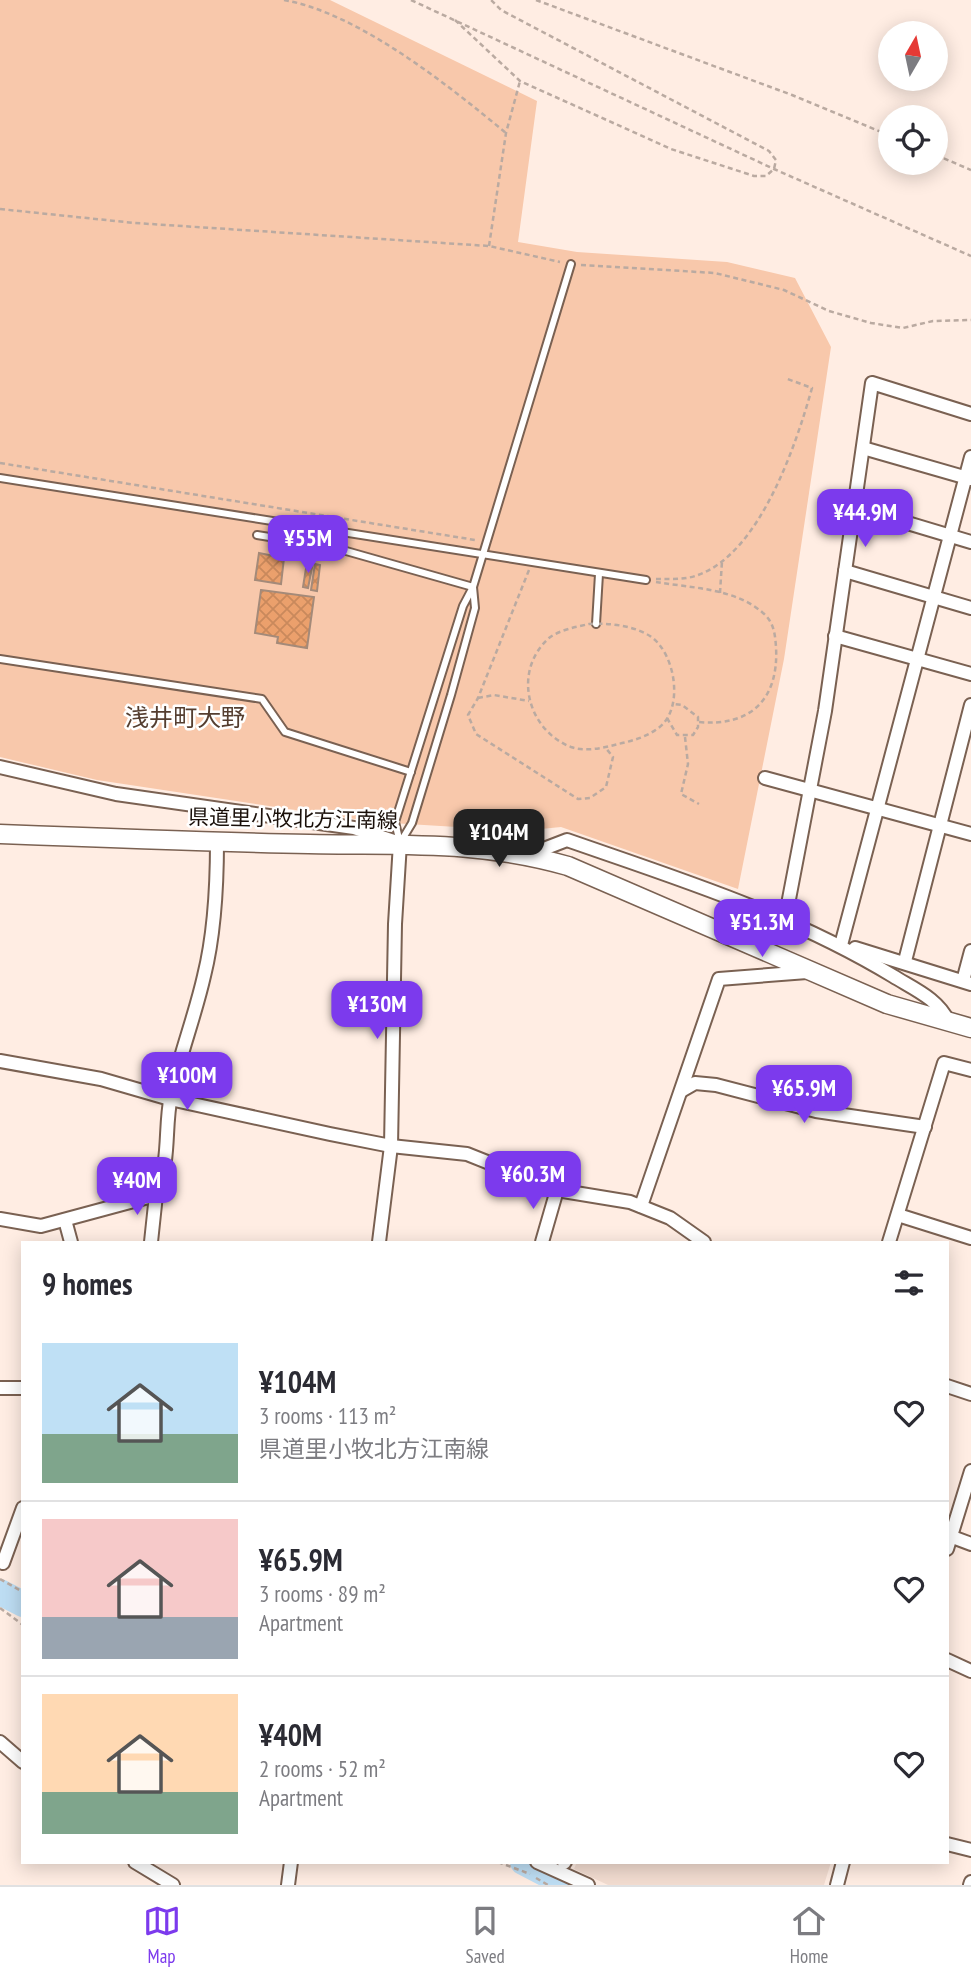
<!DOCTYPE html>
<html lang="en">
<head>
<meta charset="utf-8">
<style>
	body { margin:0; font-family:"PT Sans Narrow","Noto Sans JP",sans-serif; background:#f2f2f3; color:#2b2b33; height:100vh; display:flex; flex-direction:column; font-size:26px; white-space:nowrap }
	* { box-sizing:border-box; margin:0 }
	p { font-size:23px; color:#7c7c81 }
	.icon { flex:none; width:38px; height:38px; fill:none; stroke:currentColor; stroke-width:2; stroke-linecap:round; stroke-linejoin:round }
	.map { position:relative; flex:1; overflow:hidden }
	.details { position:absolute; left:21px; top:1241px; width:928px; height:623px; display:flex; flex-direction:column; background:#fff; border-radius:0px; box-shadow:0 4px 18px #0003 }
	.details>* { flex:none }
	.needle { width:46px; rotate:9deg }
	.controls { position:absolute; left:878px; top:21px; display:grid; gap:14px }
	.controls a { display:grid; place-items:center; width:70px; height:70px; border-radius:50%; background:#fff; box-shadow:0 4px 18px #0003; font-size:35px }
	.price { position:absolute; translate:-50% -60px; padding:0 16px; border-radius:14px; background:#7c3aed; color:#fff; font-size:23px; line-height:46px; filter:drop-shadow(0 2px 4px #0008) }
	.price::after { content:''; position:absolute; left:50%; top:42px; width:21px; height:16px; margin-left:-10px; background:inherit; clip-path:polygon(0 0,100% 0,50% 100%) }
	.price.selected { background:#222; color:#fff }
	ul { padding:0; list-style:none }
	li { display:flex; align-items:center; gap:21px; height:175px; padding:0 21px }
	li+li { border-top:2px solid #e1e1e2 }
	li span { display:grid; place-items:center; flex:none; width:196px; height:140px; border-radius:0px; color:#555 }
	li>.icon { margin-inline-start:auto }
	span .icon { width:84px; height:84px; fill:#fffc; stroke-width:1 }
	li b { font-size:30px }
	h2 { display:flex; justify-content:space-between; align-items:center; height:84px; padding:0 21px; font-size:30px }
	.menu { display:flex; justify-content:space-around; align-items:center; height:98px; border-top:2px solid #e1e1e2; background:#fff; font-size:19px; color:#7c7c81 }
	.menu a { display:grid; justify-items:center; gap:4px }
	.menu .selected { color:#7c3aed }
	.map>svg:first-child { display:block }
	.built { fill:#f2dcd0 }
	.green { fill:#f8c8ab }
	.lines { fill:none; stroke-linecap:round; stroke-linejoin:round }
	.river { stroke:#bdddf3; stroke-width:26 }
	.building { fill:url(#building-cross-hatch); stroke:#a48a79; stroke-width:2 }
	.service-casing { stroke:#7a6152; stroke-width:10 }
	.minor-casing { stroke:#7a6152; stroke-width:16 }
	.secondary-casing { stroke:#7a6152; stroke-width:21 }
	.path { stroke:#baaaa1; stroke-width:2.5; stroke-dasharray:5 3.5; stroke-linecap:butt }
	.service { stroke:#fff; stroke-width:6 }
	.minor { stroke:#fff; stroke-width:12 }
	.secondary { stroke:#fff; stroke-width:18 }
	.labels { text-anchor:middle; stroke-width:5; stroke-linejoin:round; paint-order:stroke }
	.street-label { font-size:21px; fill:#190f09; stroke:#fff }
	.quarter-label { font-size:24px; fill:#553e30; stroke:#fff }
</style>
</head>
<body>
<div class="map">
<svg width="971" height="1885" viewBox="0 0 971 1885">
	<defs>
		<pattern id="building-cross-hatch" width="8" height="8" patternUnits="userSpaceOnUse" patternTransform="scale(1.75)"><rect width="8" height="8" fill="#eba06c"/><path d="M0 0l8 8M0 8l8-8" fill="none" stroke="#c9895c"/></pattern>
	</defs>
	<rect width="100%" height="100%" fill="#ffede3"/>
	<!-- built -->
	<path class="built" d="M577,1862H831L824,1885H608L574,1869Z"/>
	<!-- green -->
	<path class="green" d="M0,0H330L537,101L518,242L577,252L727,262L795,278L831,347L784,659L738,889L561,827L521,831L375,822L97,780L0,757Z"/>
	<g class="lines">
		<!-- river -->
		<g class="river">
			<path d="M0,1592L23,1604"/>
			<path d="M523,1862L567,1885"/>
		</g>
	</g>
	<!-- building -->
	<g class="building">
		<path d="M259,553L284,558L281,584L255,580Z"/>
		<path d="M307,562L313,563L308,588L303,587Z"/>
		<path d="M315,564L320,565L317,591L311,590Z"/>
		<path d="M261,590L314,597L307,648L277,643L278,637L255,633Z"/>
	</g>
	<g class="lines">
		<!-- service casing -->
		<g class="service-casing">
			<g id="service">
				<path d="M0,478L646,580"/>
				<path d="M257,535L332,547L473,587L571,264"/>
				<path d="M473,587L475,608L451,695L412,823L400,843L395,822L463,606Z"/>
				<path d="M596,624L599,574"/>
				<path d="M0,659L262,699L285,732L411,772"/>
			</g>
		</g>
		<!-- minor casing -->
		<g class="minor-casing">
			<g id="minor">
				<path d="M863,448L971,479"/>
				<path d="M854,507L971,542"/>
				<path d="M845,571L971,608"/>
				<path d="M835,636L971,674"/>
				<path d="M0,767L116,794L354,828L400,843L395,924L391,1146L379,1242"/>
				<path d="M765,778L971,834"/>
				<path d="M528,855L567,840C679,879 791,914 893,976C914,989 939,999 949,1023"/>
				<path d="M785,920L825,711L872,383L971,414"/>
				<path d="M841,945L971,457"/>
				<path d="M855,948L971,984"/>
				<path d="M905,961L971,705"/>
				<path d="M963,981L971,951"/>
				<path d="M0,1061L101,1079L170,1099L330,1134L391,1146L467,1154L557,1190L630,1202L670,1218L704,1242"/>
				<path d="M681,1091L695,1083L716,1085L816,1111L925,1127"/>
				<path d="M641,1206L719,979L807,972"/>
				<path d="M898,1215L971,1238"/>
				<path d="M0,1219L41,1226L156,1195C171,1157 164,1131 171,1095C180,1054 195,1016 204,976C215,932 217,886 217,842"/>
				<path d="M65,1220L71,1242"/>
				<path d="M151,1242L156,1195"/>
				<path d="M542,1242L557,1190"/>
				<path d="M889,1242L944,1063L971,1070"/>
				<path d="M947,1386L971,1394"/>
				<path d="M0,1388H23"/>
				<path d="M947,1535L971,1544"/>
				<path d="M947,1549L971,1471"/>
				<path d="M3,1563L23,1508"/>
				<path d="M947,1660L971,1671"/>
				<path d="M0,1742L23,1762"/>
				<path d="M947,1844L971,1850"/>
				<path d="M135,1862L173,1885"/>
				<path d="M537,1862L588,1885"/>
				<path d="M564,1863L565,1862"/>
				<path d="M288,1885L291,1862"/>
				<path d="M837,1885L843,1862"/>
				<path d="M970,1885L971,1882"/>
			</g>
		</g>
		<!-- secondary casing -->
		<g class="secondary-casing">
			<path id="secondary" d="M0,834C103,838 206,842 309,844C402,846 476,840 568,866L887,1004L971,1028"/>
		</g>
		<!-- path -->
		<g class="path">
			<path d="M284,0C358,13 448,85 506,133"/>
			<path d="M411,0L774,169L971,256"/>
			<path d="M536,0L792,95L891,136"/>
			<path d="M455,20L520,81L671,149L754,176H766L774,169L776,160L769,151L501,10L491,0"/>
			<path d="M936,155L971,170"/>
			<path d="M0,209L135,223L489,246L560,262"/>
			<path d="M489,246L506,133L520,81"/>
			<path d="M581,265L715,273L784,290L829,311L871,323L903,328L933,321L971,320"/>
			<path d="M0,463L475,540"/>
			<path d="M529,570L478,698L468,715L476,734L578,799L590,798L606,787L613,757L605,747"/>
			<path d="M656,579C670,579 685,580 698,575C760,553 796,445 812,388L785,378"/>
			<path d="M656,582C691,588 735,588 763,613C774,622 775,634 776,647C779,700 750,727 698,722"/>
			<path d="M720,593L722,561"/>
			<path d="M589,624C609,623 632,625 650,636C676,653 685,711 657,729C646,737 632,741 618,744C603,748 586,752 571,747C527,730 512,671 549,638C559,630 576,627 589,624Z"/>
			<path d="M478,698L494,695L529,701"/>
			<path d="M667,718L677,735H693L698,727V717L682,705L674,704"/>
			<path d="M685,737L688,764L681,794L699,804"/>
			<path d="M0,1579L23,1592"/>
			<path d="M0,1608L23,1625"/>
			<path d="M498,1862L530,1874"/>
			<path d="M536,1878L548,1885"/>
		</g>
		<!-- service -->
		<use href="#service" class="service"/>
		<!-- minor -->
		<use href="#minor" class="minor"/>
		<!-- secondary -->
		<use href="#secondary" class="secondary"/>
	</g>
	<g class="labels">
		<!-- street labels -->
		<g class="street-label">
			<text transform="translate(293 819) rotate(1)" y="7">県道里小牧北方江南線</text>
		</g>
		<!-- quarter labels -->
		<g class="quarter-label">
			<text x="185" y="726">浅井町大野</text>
		</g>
	</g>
</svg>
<div class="controls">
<a><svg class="needle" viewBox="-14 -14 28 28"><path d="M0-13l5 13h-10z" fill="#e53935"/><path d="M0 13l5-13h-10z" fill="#7c7c81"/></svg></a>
<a><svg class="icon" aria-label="locate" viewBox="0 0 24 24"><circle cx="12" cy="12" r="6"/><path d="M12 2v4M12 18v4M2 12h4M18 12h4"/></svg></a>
</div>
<b class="price" style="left:865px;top:549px">¥44.9M</b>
<b class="price" style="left:308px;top:575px">¥55M</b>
<b class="price selected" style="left:499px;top:869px">¥104M</b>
<b class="price" style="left:762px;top:959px">¥51.3M</b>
<b class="price" style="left:377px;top:1041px">¥130M</b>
<b class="price" style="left:187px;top:1112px">¥100M</b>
<b class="price" style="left:804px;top:1125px">¥65.9M</b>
<b class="price" style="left:533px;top:1211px">¥60.3M</b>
<b class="price" style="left:137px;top:1217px">¥40M</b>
<section class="details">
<h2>9 homes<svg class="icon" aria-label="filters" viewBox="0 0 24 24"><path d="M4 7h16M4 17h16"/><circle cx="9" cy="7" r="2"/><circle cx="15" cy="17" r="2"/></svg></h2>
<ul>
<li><span style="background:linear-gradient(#bfe0f5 65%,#7fa58c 0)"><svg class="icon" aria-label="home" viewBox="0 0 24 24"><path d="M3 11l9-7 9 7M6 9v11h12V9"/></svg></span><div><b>¥104M</b><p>3 rooms · 113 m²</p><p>県道里小牧北方江南線</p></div><svg class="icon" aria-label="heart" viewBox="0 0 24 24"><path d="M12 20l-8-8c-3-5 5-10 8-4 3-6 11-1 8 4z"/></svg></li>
<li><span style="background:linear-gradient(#f6c9c9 70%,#9aa5b1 0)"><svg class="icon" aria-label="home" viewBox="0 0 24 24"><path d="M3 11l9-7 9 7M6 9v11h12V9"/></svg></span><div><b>¥65.9M</b><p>3 rooms · 89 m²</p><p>Apartment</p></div><svg class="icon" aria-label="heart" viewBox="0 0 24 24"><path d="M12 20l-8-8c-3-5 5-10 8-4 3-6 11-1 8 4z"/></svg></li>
<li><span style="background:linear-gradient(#ffd9b3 70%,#7fa58c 0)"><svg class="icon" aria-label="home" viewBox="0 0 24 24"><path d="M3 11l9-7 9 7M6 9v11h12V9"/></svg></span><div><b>¥40M</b><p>2 rooms · 52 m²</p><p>Apartment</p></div><svg class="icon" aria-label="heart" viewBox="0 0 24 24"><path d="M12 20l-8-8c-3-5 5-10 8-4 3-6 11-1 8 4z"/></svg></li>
</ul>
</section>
</div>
<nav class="menu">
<a class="selected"><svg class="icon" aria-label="map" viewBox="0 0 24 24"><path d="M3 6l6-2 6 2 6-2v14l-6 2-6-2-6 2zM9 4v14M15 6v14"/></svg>Map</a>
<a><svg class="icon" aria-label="saved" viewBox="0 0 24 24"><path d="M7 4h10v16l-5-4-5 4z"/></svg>Saved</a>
<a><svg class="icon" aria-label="home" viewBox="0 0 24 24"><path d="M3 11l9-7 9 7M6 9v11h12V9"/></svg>Home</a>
</nav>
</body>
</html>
